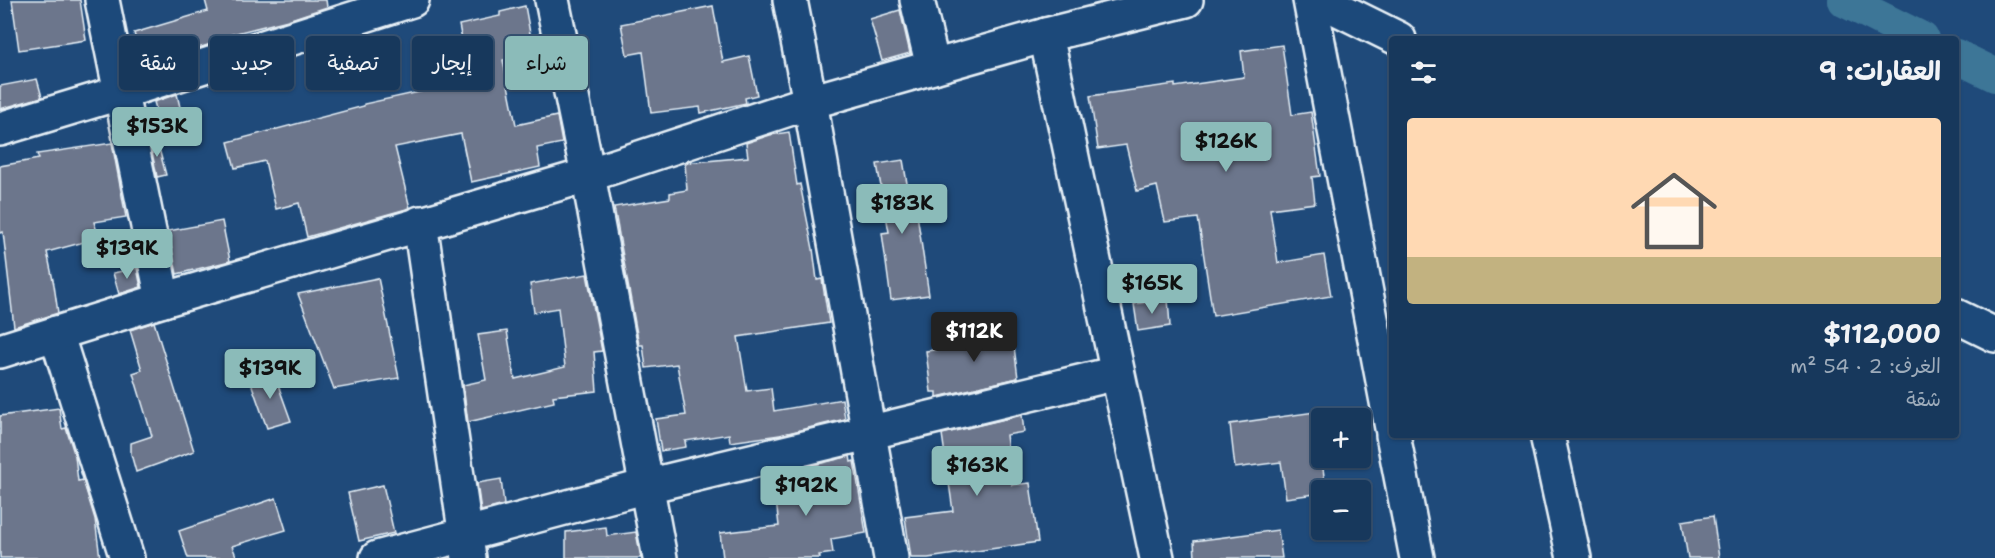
<!DOCTYPE html>
<html lang="ar">
<head>
<meta charset="utf-8">
<style>
	body { margin:0; font-family:"Shantell Sans","Playpen Sans Arabic",sans-serif; background:#244365; color:#f1f3f6; direction:rtl; height:100vh; display:flex; flex-direction:column; font-size:22px; white-space:nowrap }
	* { box-sizing:border-box; margin:0 }
	p { font-size:20px; color:#9eacbb }
	.icon { flex:none; width:33px; height:33px; fill:none; stroke:currentColor; stroke-width:2; stroke-linecap:round; stroke-linejoin:round }
	.map { position:relative; flex:1; overflow:hidden; direction:ltr }
	.sheet { position:absolute; left:1389px; top:36px; width:570px; height:402px; display:flex; flex-direction:column; background:#17385c; border-radius:6px; box-shadow:0 2px 4px #0004,0 0 0 2px #365272; direction:rtl }
	.sheet>* { flex:none }
	.banner { position:absolute; left:18px; top:36px; width:570px; height:54px; direction:rtl; display:flex; gap:12px }
	.buttons { position:absolute; left:1311px; top:408px; display:grid; gap:12px }
	.buttons a { display:grid; place-items:center; width:60px; height:60px; border-radius:6px; background:#17385c; box-shadow:0 2px 4px #0004,0 0 0 2px #365272; font-size:30px }
	.price { position:absolute; translate:-50% -51px; padding:0 14px; border-radius:6px; background:#8bbbb9; color:#111; font-size:20px; line-height:39px; filter:drop-shadow(0 2px 3px #0008) }
	.price::after { content:''; position:absolute; left:50%; top:36px; width:18px; height:14px; margin-left:-9px; background:inherit; clip-path:polygon(0 0,100% 0,50% 100%) }
	.price.on { background:#222; color:#fff }
	ul { padding:0; list-style:none }
	li { display:grid; align-content:center; gap:12px; height:318px; padding:0 18px }
	li span { display:grid; place-items:center; height:186px; border-radius:6px; color:#555 }
	li>.icon { margin-inline-start:auto }
	span .icon { width:108px; height:108px; fill:#fffc; stroke-width:1 }
	li b { font-size:26px }
	h2 { display:flex; justify-content:space-between; align-items:center; height:72px; padding:0 18px; font-size:26px }
	.pill { padding:0 21px; border-radius:6px; background:#17385c; box-shadow:0 2px 4px #0004,0 0 0 2px #365272; font-size:21px; line-height:54px }
	.pill.on { background:#8bbbb9; color:#111 }
	.map>svg:first-child { display:block }
	.lines { fill:none; stroke-linecap:round; stroke-linejoin:round }
	.canal { stroke:#3e7697; stroke-width:34 }
	.building { fill:#6c768c; stroke:#e8f1f8; stroke-width:1.5 }
	.minor-casing { stroke:#e8f1f8; stroke-width:38 }
	.minor { stroke:#1f4a7a; stroke-width:33 }
</style>
</head>
<body>
<div class="map">
<svg width="1995" height="558" viewBox="0 0 1995 558">
	<rect width="100%" height="100%" fill="#1f4a7a"/>
	<filter id="ink" filterUnits="userSpaceOnUse"><feTurbulence type="fractalNoise" baseFrequency=".0167" numOctaves="2"/><feDisplacementMap in="SourceGraphic" scale="12" xChannelSelector="R" yChannelSelector="G"/><feConvolveMatrix kernelMatrix="1 2 1 2 8 2 1 2 1" color-interpolation-filters="sRGB"/></filter>
	<g filter="url(#ink)">
		<g class="lines">
			<!-- canal -->
			<g class="canal">
				<path d="M1844,0L1922,39"/>
				<path d="M1956,56L1995,75"/>
			</g>
		</g>
		<!-- building -->
		<g class="building">
			<path d="M12,0H80L86,40L19,50Z"/>
			<path d="M205,0H326L327,7L288,20L213,39L214,43L143,66L134,33L208,11Z"/>
			<path d="M525,6L534,55L503,60L516,125L557,116L562,143L537,148L540,167L471,182L461,134L395,147L410,208L307,237L299,203L276,209L265,161L235,168L228,142L364,106V104L470,81L459,25L500,16V12Z"/>
			<path d="M713,6L723,62L749,56L757,95L745,98L746,103L701,113L700,107L651,113L643,52L627,55L621,24Z"/>
			<path d="M900,10L910,53L882,61L870,19Z"/>
			<path d="M1282,45L1292,115L1311,112L1320,176L1312,177L1315,203L1270,209L1278,263L1324,255L1331,296L1213,316L1198,218L1165,222L1157,186L1137,191L1126,145L1098,149L1090,96L1175,84V87L1244,77L1241,51Z"/>
			<path d="M37,79L42,97L0,109V86Z"/>
			<path d="M177,94L187,138L166,143L154,102Z"/>
			<path d="M789,132L797,185L800,184L813,249L817,280L822,279L829,323L738,337L747,391L771,388L774,411L842,399L845,419L780,435L730,442L729,434L685,441L686,447L661,451L656,419L686,415L677,364L646,368L643,345H639L614,207L670,198V193L687,190L685,163L748,157L746,143L770,135Z"/>
			<path d="M156,137L166,175L157,177L149,138Z"/>
			<path d="M112,143L126,217L94,222L99,238L47,252L54,285L58,313L14,327L3,232L0,233V166L39,159L37,154Z"/>
			<path d="M903,160L909,195L914,194L929,295L891,300L882,233L889,232L877,164Z"/>
			<path d="M222,221L230,261L177,274L168,231Z"/>
			<path d="M137,268L141,287L119,294L113,273Z"/>
			<path d="M587,274L602,351L594,352L597,391L553,396L554,402L468,422L463,385L486,380L478,335L507,331L515,379L565,367L558,308L534,312L530,284Z"/>
			<path d="M378,278L399,378L334,389L298,294Z"/>
			<path d="M1168,299L1170,326L1138,331L1134,304Z"/>
			<path d="M154,322L194,451L136,472L131,454V443L152,436L133,373L142,370L130,330Z"/>
			<path d="M1009,324L1010,331H1012L1018,378L937,397V392H931L926,351L979,344L977,330Z"/>
			<path d="M273,371L291,421L267,428L250,380Z"/>
			<path d="M59,408L62,429L66,428L75,456L78,481L83,480L95,519L100,558H0V416Z"/>
			<path d="M1315,412L1326,490H1322V493L1286,498L1281,462L1235,468L1230,424Z"/>
			<path d="M1022,415L1024,432L1006,435L1012,485L1030,483L1038,542L928,558H911L905,517L953,511L942,434Z"/>
			<path d="M850,456L851,462L854,461L866,533L831,539L833,553L819,555L820,558H723L720,533L779,526L775,492L805,487L802,468Z"/>
			<path d="M501,479L504,505L481,511L477,483Z"/>
			<path d="M383,485L394,533L359,541L348,493Z"/>
			<path d="M276,498L286,530L232,546L237,558H188L179,531Z"/>
			<path d="M1713,516L1719,558H1688L1682,521Z"/>
			<path d="M606,527L607,536L636,532L641,558H566V532Z"/>
			<path d="M1278,530L1282,558H1195L1194,541Z"/>
		</g>
		<g class="lines">
			<!-- minor casing -->
			<g class="minor-casing">
				<g id="minor">
					<path d="M102,0L163,300"/>
					<path d="M552,0L588,175L660,558"/>
					<path d="M790,0L810,102L891,558"/>
					<path d="M917,0L933,67"/>
					<path d="M1310,0L1392,428"/>
					<path d="M1320,0L1399,39"/>
					<path d="M1046,35L1157,558"/>
					<path d="M0,129L119,93L412,0"/>
					<path d="M420,223L469,558"/>
					<path d="M1956,316L1995,335"/>
					<path d="M56,333L127,558"/>
					<path d="M0,351L163,300L588,175L810,102L1046,35L1186,0"/>
					<path d="M1393,435L1417,558"/>
					<path d="M1547,435L1574,558"/>
					<path d="M377,558L647,486L1117,373"/>
				</g>
			</g>
			<!-- minor -->
			<use href="#minor" class="minor"/>
		</g>
	</g>
</svg>
<div class="buttons">
<a>+</a>
<a>−</a>
</div>
<b class="price" style="left:157px;top:158px">$153K</b>
<b class="price" style="left:1226px;top:173px">$126K</b>
<b class="price" style="left:902px;top:235px">$183K</b>
<b class="price" style="left:127px;top:280px">$139K</b>
<b class="price" style="left:1152px;top:315px">$165K</b>
<b class="price on" style="left:974px;top:363px">$112K</b>
<b class="price" style="left:270px;top:400px">$139K</b>
<b class="price" style="left:977px;top:497px">$163K</b>
<b class="price" style="left:806px;top:517px">$192K</b>
<div class="banner">
<a class="pill on">شراء</a>
<a class="pill">إيجار</a>
<a class="pill">تصفية</a>
<a class="pill">جديد</a>
<a class="pill">شقة</a>
</div>
<section class="sheet">
<h2>العقارات: 9<svg class="icon" aria-label="filters" viewBox="0 0 24 24"><path d="M4 7h16M4 17h16"/><circle cx="9" cy="7" r="2"/><circle cx="15" cy="17" r="2"/></svg></h2>
<ul>
<li><span style="background:linear-gradient(#ffd9b3 75%,#c2b280 0)"><svg class="icon" aria-label="home" viewBox="0 0 24 24"><path d="M3 11l9-7 9 7M6 9v11h12V9"/></svg></span><div><b>$112,000</b><p>الغرف: 2 · 54 m²</p><p>شقة</p></div></li>
</ul>
</section>
</div>
</body>
</html>
